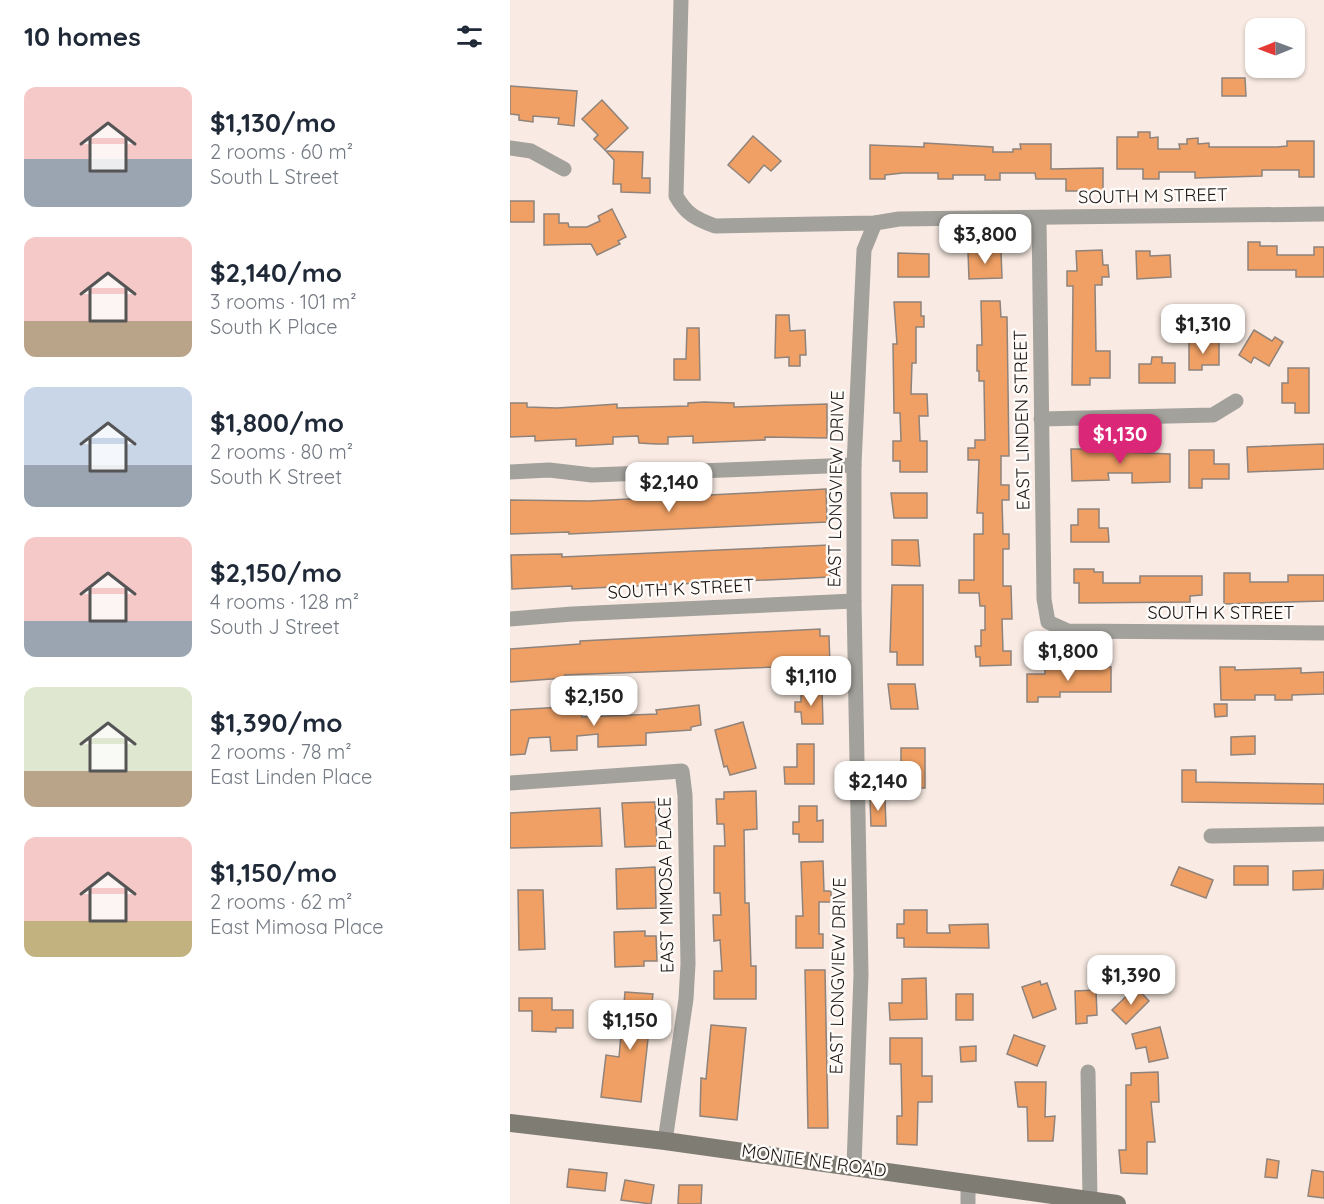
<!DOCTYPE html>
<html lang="en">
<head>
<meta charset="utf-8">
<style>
	body { margin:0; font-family:Quicksand,sans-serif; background:#f6f6f7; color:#1f2937; height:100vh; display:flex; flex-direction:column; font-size:22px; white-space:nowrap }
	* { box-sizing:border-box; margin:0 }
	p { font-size:20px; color:#747a83 }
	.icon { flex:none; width:33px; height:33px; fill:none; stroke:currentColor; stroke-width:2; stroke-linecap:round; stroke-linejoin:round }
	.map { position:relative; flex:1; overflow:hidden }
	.sheet { display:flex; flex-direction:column; background:#fff; width:510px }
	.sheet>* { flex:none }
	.needle { width:39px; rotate:269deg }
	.tools { position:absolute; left:735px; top:18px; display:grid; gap:12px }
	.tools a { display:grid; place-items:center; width:60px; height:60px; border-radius:12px; background:#fff; box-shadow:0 2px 4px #0004; font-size:30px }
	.price { position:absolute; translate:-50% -51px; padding:0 14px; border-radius:12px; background:#fff; color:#222; font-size:20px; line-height:39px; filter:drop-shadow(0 2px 3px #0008) }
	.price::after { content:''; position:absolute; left:50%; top:36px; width:18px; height:14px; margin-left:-9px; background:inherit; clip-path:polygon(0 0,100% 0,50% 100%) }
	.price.current { background:#db2777; color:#fff }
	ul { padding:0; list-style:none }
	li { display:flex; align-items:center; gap:18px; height:150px; padding:0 24px }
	li span { display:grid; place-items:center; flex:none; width:168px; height:120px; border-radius:12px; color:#555 }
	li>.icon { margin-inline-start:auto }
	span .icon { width:72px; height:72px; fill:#fffc; stroke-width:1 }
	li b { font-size:26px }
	h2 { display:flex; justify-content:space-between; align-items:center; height:72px; padding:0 24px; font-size:26px }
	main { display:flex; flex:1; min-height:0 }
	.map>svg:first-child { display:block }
	.building { fill:#f0a064; stroke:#8f837b; stroke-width:1.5 }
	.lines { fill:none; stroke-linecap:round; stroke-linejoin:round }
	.street { stroke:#a3a19c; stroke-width:15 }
	.secondary { stroke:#7f7c74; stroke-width:18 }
	.labels { text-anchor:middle; stroke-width:5; stroke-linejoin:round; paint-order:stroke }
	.street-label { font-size:18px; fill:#191411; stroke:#fefbf9 }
</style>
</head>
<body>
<main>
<section class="sheet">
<h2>10 homes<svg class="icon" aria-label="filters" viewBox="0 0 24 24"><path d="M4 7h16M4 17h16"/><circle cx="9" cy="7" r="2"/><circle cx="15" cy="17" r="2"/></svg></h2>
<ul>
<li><span style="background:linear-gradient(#f6c9c9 60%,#9aa5b1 0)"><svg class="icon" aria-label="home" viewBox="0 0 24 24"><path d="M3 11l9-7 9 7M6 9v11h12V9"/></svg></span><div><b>$1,130/mo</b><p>2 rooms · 60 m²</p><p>South L Street</p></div></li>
<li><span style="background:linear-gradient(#f6c9c9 70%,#b9a48a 0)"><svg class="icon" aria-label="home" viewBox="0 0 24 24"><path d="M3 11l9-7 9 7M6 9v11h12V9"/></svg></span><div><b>$2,140/mo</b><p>3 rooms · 101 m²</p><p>South K Place</p></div></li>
<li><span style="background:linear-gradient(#c9d6e8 65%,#9aa5b1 0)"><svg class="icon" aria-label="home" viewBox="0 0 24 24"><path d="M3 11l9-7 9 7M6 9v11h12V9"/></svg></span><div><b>$1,800/mo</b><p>2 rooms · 80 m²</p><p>South K Street</p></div></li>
<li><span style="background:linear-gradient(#f6c9c9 70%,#9aa5b1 0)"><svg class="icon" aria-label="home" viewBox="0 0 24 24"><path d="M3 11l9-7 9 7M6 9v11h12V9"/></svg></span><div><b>$2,150/mo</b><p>4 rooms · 128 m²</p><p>South J Street</p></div></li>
<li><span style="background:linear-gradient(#dfe7d0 70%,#b9a48a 0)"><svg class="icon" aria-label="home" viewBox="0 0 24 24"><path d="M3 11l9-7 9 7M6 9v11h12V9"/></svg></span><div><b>$1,390/mo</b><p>2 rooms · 78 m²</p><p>East Linden Place</p></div></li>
<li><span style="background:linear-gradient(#f6c9c9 70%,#c2b280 0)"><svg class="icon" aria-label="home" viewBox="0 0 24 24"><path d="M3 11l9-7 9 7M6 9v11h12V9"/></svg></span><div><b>$1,150/mo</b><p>2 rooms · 62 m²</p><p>East Mimosa Place</p></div></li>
</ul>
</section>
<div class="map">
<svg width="814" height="1204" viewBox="0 0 814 1204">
	<rect width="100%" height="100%" fill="#f9ebe3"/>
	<!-- building -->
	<g class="building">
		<path d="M712,78H735L736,96H712Z"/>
		<path d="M0,86L67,91L64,126L48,124L49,118L23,116V122L9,120V115L0,114Z"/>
		<path d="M92,100L118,128L95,150L84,139L88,135L72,119Z"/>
		<path d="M628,132H640V138L648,137V149H670L669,144H677V139L688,138V144L699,143V147H767L777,146V141H804V177H789V170H752V176L685,178V172H649V179H633V169H607V137H628Z"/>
		<path d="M243,136L271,161L261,171L254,165L239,183L218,165Z"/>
		<path d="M414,143L483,147V152H503V149H511L510,144H541V169L593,168V191H556V179H526L525,173H490V180H475V175H443V179H428V173H393L375,175V179H360V145L414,147Z"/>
		<path d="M96,151L133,152L132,178H140V193L111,192V184H103L104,160Z"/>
		<rect x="0" y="201" width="24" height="21"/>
		<path d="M102,209L116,237L108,241L110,244L87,255L81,244L34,245V214H49V223H58L59,227H77L90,221L88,216Z"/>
		<path d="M738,242H750V246H767V255H804V247H814V277H786V270H738Z"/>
		<path d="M592,250L593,265H598L599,277H592V285H585L586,351H600V378H580V385H562L563,286H557V271H567L566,251Z"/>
		<path d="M491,251L492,278L459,279L458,252Z"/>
		<path d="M626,251H640V256L660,255L661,277L627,279Z"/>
		<path d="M388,253L419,254V277H388Z"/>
		<path d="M471,301H490L491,317H497L499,456H491V485H499V500H492L493,534H499V549H493V586H501L502,619H492L493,651H501V665L470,666V657H466L465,646H471V630H475V606H470L469,593H449V580H464V534H473V513H467L469,460H458V448H465V440H475L474,381H469V371H467V345H472Z"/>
		<path d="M384,302H411V316H414V327H406V363H402L401,394H417L418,416H409L410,441H417V472H390V461H383V441H391L390,413H384L383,344H387Z"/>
		<path d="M266,315H279L280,331L295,330L296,355H290V366H279V357L265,358Z"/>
		<path d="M177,328H189L190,380H164V359H176Z"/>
		<path d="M744,330L762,341L765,337L773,342L759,366L744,357L741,363L729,355Z"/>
		<path d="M679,342H709V365H692V370H679Z"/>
		<path d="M642,357H652V363H665V383H629V364H641Z"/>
		<path d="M778,368H799V413H785V403H772V383H778Z"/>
		<path d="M194,402L224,403V407L317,404V438L255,437V440L183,443V436L158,437V444H146L129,443L128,436L103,437V444L66,446V439L25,441V436L0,437V403H17V407L47,408L107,404V408L178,406V403Z"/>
		<path d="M814,444V469L738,472L737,447Z"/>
		<path d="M561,449H610V452L660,454V482L622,483V473H598L599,480L562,481Z"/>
		<path d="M679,450H704V464H719V479H692V488H679Z"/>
		<path d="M316,489L317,522L59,534V532L0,534V500L79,501Z"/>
		<path d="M381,493H417V518H384Z"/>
		<path d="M568,509H589V528H598L599,542H561V525H568Z"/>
		<path d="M382,540H408L410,566L382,565Z"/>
		<path d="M319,545L320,577L62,589V586L2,589L1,555L52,554V557Z"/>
		<path d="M564,569H584V572H593V583H630V576H692V595L680,596V602L569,603V583H564Z"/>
		<path d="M714,573H740V582H778V575H814V601L714,604Z"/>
		<path d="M382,585H413V665H387V652H380Z"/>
		<path d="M310,629V636H319L320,665L55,675V678L0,682V649L70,644V641Z"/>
		<path d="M535,667H601V692H550V697H528V702H517V674H535Z"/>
		<path d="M710,667H725V670L791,668V673L814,672V694L782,695V700H765V695H745V700H711Z"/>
		<path d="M378,684H405L408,709H381Z"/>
		<path d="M312,689L313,724H292L291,712H285V702H291V690Z"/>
		<path d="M704,704H717V716L705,717Z"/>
		<path d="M189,705L191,725L181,727V730L136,733V745L88,747V734L67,736V750L41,751L40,737L19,738L15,754L0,755V710L71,706L72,717L147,714L146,710Z"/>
		<path d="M233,722L246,768L220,775L217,766L214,767L205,730Z"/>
		<path d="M745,736V754L721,755V737Z"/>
		<path d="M287,744H304V784H275L274,767H287Z"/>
		<rect x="391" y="748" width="24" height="40"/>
		<path d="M672,770H686V782L814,784V804L672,802Z"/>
		<path d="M246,791L247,829L234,830L235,903H239L241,966H246V999H204V971H212L210,940L204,941L203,915H211L210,893H204V846H215L214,824H207L206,799H214V792Z"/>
		<path d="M360,799H375L376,826H361Z"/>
		<path d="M145,802L147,846L115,847L112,803Z"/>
		<path d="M289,806H307V821L313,820V842H289V834H283V822H289Z"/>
		<path d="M90,808L92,846L0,848V813Z"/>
		<path d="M313,861L314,891H321V902H309V934H313V948H286V916H293L291,862Z"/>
		<rect x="724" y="866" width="34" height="19"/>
		<path d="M145,867L146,908L107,909L106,869Z"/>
		<path d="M669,867L703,880L696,898L661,885Z"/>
		<path d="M814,870L813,889L783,890V871Z"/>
		<path d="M8,890H33L35,949L9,950Z"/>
		<path d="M394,910H417V933H440L439,925L478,924L479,948L394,947V938H387V924H394Z"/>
		<path d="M135,931V936H146L147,961H134V966L105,967L104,932Z"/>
		<path d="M295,970H315L318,1128H298Z"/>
		<path d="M416,978L417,1019L380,1020L379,1003H392V979Z"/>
		<path d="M530,981L531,985L537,983L546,1009L523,1018L512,987Z"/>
		<path d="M626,987L639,1001L616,1024L602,1010Z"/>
		<path d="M586,990L587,1015L577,1016V1023L566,1024L565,991Z"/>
		<path d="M115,992L143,994L131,1102L91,1097L96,1055L109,1057Z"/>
		<rect x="446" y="994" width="17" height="26"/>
		<path d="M9,998H42V1010H63V1028H46V1032L22,1031V1011H9Z"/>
		<path d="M201,1025L236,1028L227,1120L190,1116L191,1078L196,1079Z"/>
		<path d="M650,1027L658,1058L639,1062L636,1047L626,1049L622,1034Z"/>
		<path d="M504,1035L535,1046L527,1066L497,1054Z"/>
		<path d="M380,1038H412V1076H422V1102H408L407,1145L387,1144V1116H392L391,1064H380Z"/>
		<path d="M466,1046V1061L451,1062L450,1047Z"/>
		<path d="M648,1072L649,1102H641L645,1142H637V1174L611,1173L609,1150H616V1085H621V1073Z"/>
		<path d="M505,1082H536L535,1117L545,1116L543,1141H518L517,1107H508Z"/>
		<path d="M757,1159L769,1161L767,1178L755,1177Z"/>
		<path d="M59,1169L97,1173L95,1191L57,1187Z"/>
		<path d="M802,1170L814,1172V1198L798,1196Z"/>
		<path d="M115,1180L144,1185L141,1204L111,1200Z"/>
		<path d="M169,1185H192L191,1204H168Z"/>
	</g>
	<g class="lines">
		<!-- street -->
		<g class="street">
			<path d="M171,0L166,196C176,214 186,219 205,226L365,223L389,219L814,214"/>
			<path d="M0,148L21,151L54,169"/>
			<path d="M529,218L534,599L538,622L558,631L814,633"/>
			<path d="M531,419L703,415L726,401"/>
			<path d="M0,472L39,470L82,475L344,465"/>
			<path d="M0,619L62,614L344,601"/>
			<path d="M0,783L172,771L175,795L178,964L176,999L155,1141"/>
			<path d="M701,836L814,834"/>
			<path d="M578,1072L580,1200"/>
			<path d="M344,1166L351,975L344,601V465L354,250L365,223"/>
			<path d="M458,1204V1183"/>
		</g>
		<!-- secondary -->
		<path class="secondary" d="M0,1123L155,1141L607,1204"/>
	</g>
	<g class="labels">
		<!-- street labels -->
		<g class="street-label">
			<text transform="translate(643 196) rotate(-1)" y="6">SOUTH M STREET</text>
			<text transform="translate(512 420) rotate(-91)" y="6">EAST LINDEN STREET</text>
			<text transform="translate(326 489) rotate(-89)" y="6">EAST LONGVIEW DRIVE</text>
			<text transform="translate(171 589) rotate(-3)" y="6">SOUTH K STREET</text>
			<text x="711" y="619">SOUTH K STREET</text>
			<text transform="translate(156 885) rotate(-91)" y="6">EAST MIMOSA PLACE</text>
			<text transform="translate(328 976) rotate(-89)" y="6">EAST LONGVIEW DRIVE</text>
			<text transform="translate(304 1161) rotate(8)" y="6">MONTE NE ROAD</text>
		</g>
	</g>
</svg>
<div class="tools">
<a><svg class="needle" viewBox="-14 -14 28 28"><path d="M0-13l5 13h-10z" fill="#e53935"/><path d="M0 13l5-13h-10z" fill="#747a83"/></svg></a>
</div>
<b class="price" style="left:475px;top:265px">$3,800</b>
<b class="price" style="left:693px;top:355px">$1,310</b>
<b class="price current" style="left:610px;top:465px">$1,130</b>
<b class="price" style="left:159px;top:513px">$2,140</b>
<b class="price" style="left:558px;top:682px">$1,800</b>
<b class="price" style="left:301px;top:707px">$1,110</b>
<b class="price" style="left:84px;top:727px">$2,150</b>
<b class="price" style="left:368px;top:812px">$2,140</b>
<b class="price" style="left:621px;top:1006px">$1,390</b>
<b class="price" style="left:120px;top:1051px">$1,150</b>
</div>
</main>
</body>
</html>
